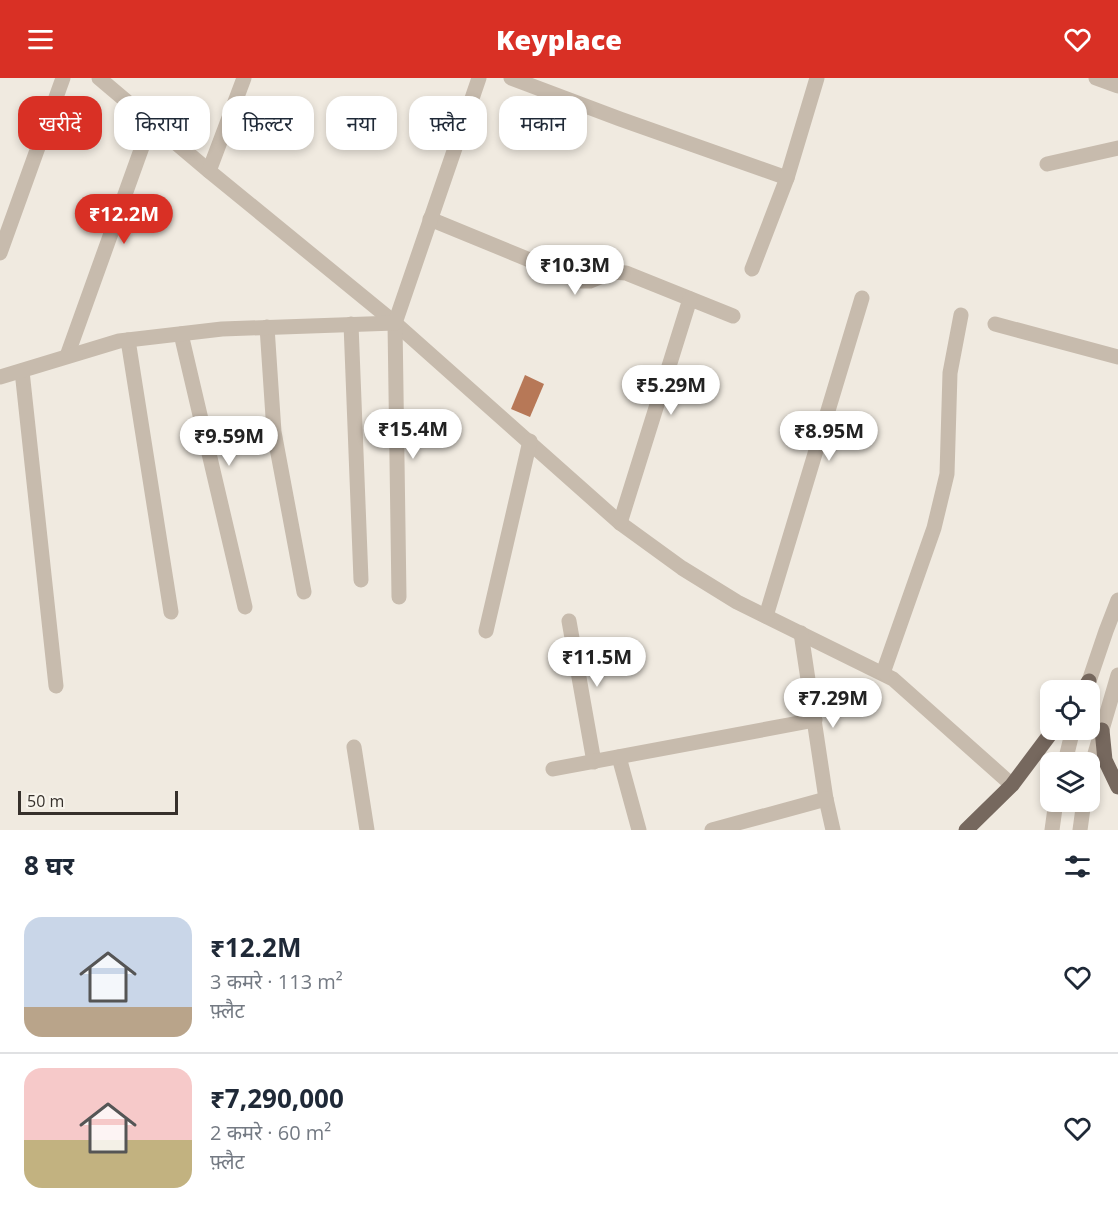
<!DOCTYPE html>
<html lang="hi">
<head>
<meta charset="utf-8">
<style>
	body { margin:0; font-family:"Open Sans","Noto Sans Devanagari",sans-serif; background:#f2f2f3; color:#1f2937; height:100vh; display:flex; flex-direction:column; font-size:22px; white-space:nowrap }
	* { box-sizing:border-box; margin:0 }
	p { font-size:20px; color:#747a83 }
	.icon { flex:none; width:33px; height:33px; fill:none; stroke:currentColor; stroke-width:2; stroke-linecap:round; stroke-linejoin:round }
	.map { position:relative; height:752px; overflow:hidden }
	.side { display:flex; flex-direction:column; background:#fff; flex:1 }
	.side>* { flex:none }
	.hud { position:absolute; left:18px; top:18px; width:600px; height:54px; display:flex; gap:12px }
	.fabs { position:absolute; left:1040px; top:602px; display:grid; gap:12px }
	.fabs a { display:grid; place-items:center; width:60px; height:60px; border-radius:12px; background:#fff; box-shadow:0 3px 9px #0003; font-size:30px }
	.scale { position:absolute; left:18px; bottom:15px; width:160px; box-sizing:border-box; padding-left:6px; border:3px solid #36302b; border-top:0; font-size:16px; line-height:21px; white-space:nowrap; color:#36302b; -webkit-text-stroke:4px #f8f4ec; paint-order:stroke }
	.price { position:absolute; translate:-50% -51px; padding:0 14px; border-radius:21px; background:#fff; color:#222; font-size:20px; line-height:39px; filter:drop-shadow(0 2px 3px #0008) }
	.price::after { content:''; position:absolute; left:50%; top:36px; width:18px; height:14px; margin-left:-9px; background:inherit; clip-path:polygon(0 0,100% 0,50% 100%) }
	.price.selected { background:#d93025; color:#fff }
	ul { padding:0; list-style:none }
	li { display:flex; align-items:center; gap:18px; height:150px; padding:0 24px }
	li+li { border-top:2px solid #e0e1e3 }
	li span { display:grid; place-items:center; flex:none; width:168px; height:120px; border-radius:18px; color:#555 }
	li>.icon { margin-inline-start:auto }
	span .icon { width:72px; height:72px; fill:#fffc; stroke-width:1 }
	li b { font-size:26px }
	h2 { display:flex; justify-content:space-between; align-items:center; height:72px; padding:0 24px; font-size:26px }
	.pill { padding:0 21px; border-radius:18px; background:#fff; box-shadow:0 3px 9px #0003; font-size:21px; line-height:54px }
	.pill.selected { background:#d93025; color:#fff }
	header { display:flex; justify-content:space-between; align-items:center; height:78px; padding:0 24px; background:#d93025; color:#fff; font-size:27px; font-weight:800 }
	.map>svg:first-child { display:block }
	.building { fill:#b77857 }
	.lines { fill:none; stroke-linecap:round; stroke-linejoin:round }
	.minor { stroke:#c7bbad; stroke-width:15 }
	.major { stroke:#76685e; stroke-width:15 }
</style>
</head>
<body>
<header><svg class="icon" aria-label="menu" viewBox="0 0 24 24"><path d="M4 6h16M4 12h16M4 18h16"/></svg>Keyplace<svg class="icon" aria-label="heart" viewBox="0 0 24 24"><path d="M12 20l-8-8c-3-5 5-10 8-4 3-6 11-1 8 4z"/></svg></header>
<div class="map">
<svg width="1118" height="752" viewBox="0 0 1118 752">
	<rect width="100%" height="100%" fill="#f0eae0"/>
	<!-- building -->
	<path class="building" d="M525,297L544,306L530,339L511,331Z"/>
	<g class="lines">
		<!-- minor -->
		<g class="minor">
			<path d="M99,0L209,93L395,245L620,445L682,490L737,524L893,601L1012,707"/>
			<path d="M511,0L620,41L787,100"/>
			<path d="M1096,0L1118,8"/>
			<path d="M1047,86L1118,70"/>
			<path d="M209,93L244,0"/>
			<path d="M430,141L581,203H590L612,194L626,195L733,238"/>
			<path d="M0,175L63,0"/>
			<path d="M752,191L787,100L817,0"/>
			<path d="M395,245L399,519"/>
			<path d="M351,246L361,502"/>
			<path d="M995,246L1118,279"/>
			<path d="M267,249L274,354L304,514"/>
			<path d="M181,256L245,529"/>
			<path d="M128,262L171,534"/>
			<path d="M67,278L151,44"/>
			<path d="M22,293L56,608"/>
			<path d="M0,299L119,263L222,251L395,245L479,0"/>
			<path d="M620,445L690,221"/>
			<path d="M766,538L862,220"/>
			<path d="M569,543L594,684"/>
			<path d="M486,553L530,363"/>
			<path d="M801,555L826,721L833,752"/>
			<path d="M883,595L934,450L947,396L950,295L961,237"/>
			<path d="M1086,612L1106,553L1118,522"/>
			<path d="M354,669L367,752"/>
			<path d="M619,679L639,752"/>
			<path d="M1065,684L1073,651"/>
			<path d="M553,691L815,642"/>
			<path d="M1089,696L1118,597"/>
			<path d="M712,752L826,721"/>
			<path d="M1052,752L1056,723"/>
			<path d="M1080,752L1084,723"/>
		</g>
		<!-- major -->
		<g class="major">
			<path d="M1083,612L1089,603"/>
			<path d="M1102,652L1105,682L1118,709"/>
			<path d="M966,752L1012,707L1054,651"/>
		</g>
	</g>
</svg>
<div class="fabs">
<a><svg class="icon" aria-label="locate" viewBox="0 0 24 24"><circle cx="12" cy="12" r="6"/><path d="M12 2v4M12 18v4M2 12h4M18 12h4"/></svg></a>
<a><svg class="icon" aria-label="layers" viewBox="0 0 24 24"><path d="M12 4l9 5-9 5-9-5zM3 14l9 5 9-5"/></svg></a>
</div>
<div class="scale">50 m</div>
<b class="price selected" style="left:124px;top:167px">₹12.2M</b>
<b class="price" style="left:575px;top:218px">₹10.3M</b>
<b class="price" style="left:671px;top:338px">₹5.29M</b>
<b class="price" style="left:413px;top:382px">₹15.4M</b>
<b class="price" style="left:829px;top:384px">₹8.95M</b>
<b class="price" style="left:229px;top:389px">₹9.59M</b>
<b class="price" style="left:597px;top:610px">₹11.5M</b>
<b class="price" style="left:833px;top:651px">₹7.29M</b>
<div class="hud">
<a class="pill selected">खरीदें</a>
<a class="pill">किराया</a>
<a class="pill">फ़िल्टर</a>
<a class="pill">नया</a>
<a class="pill">फ़्लैट</a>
<a class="pill">मकान</a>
</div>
</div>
<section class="side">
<h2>8 घर<svg class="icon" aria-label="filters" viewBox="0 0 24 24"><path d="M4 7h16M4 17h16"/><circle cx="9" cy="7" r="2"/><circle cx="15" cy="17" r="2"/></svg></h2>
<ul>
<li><span style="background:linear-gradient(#c9d6e8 75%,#b9a48a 0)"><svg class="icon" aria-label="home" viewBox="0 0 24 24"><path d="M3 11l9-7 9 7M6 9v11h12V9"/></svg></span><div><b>₹12.2M</b><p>3 कमरे · 113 m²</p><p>फ़्लैट</p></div><svg class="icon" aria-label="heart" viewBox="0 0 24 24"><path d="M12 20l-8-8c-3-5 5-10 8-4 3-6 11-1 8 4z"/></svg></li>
<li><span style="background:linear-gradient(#f6c9c9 60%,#c2b280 0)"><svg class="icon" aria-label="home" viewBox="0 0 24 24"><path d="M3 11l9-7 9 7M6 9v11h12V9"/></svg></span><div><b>₹7,290,000</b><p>2 कमरे · 60 m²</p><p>फ़्लैट</p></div><svg class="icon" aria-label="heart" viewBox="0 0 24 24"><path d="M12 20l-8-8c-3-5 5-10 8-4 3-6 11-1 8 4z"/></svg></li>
</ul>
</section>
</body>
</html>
